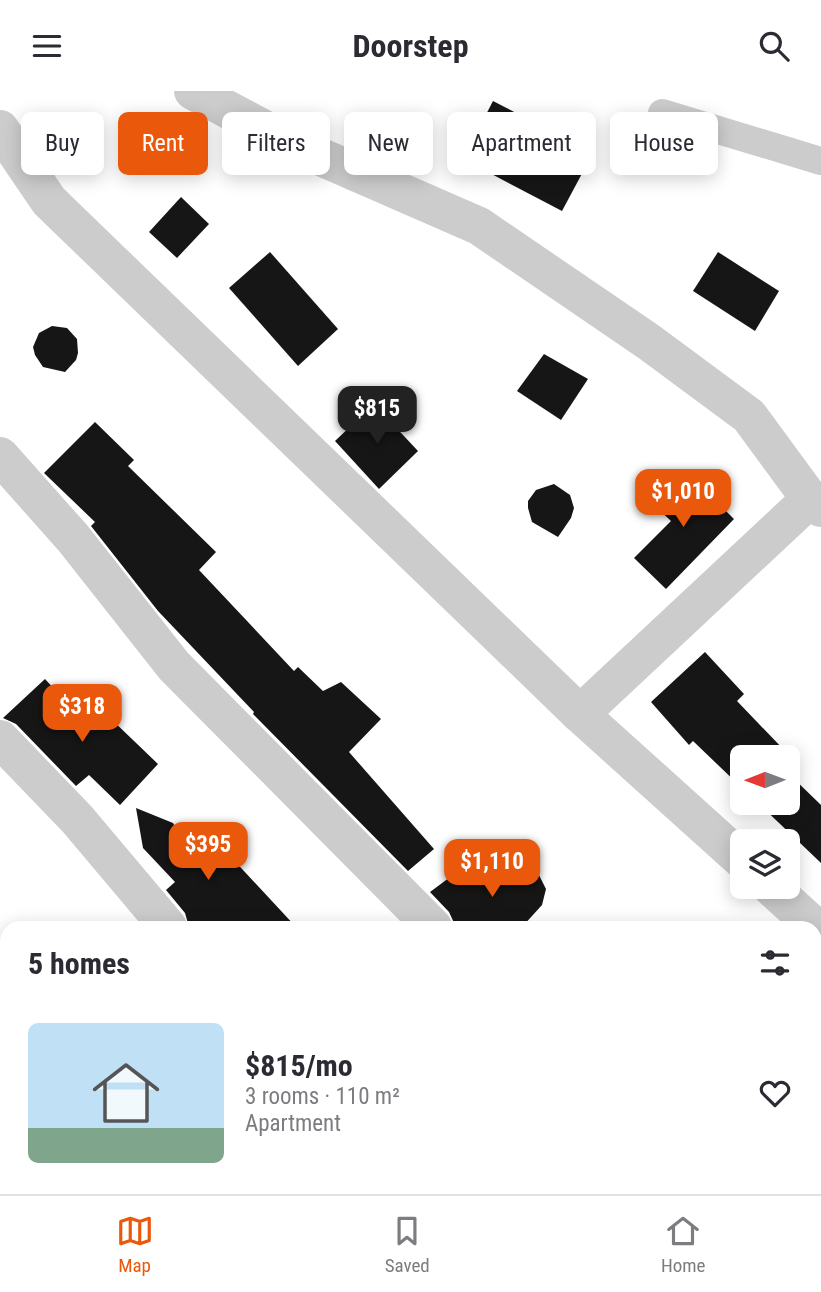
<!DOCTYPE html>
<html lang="en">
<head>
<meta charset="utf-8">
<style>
	body { margin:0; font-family:"Roboto Condensed",sans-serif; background:#f7f7f7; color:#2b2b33; height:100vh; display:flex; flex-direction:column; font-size:26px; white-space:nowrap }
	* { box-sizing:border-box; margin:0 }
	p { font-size:23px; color:#7c7c81 }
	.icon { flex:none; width:38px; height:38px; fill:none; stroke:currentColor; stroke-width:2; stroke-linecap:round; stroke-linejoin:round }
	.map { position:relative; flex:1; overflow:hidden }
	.details { position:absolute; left:0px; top:830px; width:822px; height:275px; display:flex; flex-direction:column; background:#fff; border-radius:21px 21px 0 0; box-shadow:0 4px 18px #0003 }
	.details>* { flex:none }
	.guide { position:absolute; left:21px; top:21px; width:780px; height:63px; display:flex; gap:14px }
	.needle { width:46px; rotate:269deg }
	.buttons { position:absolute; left:730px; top:654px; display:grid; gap:14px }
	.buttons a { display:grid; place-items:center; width:70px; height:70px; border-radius:10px; background:#fff; box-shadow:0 4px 18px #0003; font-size:35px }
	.price { position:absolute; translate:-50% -60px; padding:0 16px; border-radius:14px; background:#ea580c; color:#fff; font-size:23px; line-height:46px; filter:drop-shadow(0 2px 4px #0008) }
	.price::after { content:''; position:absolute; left:50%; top:42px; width:21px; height:16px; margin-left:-10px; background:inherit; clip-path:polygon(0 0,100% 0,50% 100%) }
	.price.selected { background:#222; color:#fff }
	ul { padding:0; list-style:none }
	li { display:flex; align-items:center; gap:21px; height:175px; padding:0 28px }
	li+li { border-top:2px solid #e1e1e2 }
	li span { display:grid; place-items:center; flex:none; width:196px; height:140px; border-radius:10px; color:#555 }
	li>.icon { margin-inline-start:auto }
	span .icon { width:84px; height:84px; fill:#fffc; stroke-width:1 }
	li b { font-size:30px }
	h2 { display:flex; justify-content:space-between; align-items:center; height:84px; padding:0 28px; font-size:30px }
	.chip { padding:0 24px; border-radius:10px; background:#fff; box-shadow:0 4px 18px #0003; font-size:24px; line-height:63px }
	.chip.selected { background:#ea580c; color:#fff }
	header { display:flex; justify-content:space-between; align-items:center; height:91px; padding:0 28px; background:#fff; font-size:32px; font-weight:700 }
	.tab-bar { display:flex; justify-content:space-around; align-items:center; height:98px; border-top:2px solid #e1e1e2; background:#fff; font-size:19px; color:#7c7c81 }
	.tab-bar a { display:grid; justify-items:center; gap:4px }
	.tab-bar .selected { color:#ea580c }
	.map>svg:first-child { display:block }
	.building { fill:#161616 }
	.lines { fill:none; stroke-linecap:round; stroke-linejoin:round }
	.service { stroke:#ccc; stroke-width:28 }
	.minor { stroke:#ccc; stroke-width:38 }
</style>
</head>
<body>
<header><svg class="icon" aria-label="menu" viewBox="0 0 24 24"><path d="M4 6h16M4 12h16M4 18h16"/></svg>Doorstep<svg class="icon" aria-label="search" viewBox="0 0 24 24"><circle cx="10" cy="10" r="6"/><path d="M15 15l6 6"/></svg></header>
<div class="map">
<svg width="821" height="1103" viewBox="0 0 821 1103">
	<rect width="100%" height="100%" fill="#fff"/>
	<!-- building -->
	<g class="building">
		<path d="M493,10L593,62L562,120L463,68Z"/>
		<path d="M181,106L209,133L177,167L149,141Z"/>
		<path d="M270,161L338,238L298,275L229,197Z"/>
		<path d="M718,161L779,200L755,240L693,200Z"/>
		<path d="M52,235L67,237L77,248L78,262L76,269L65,281L43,276L35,264L33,256L39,242Z"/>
		<path d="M544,263L588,288L561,329L517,300Z"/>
		<path d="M374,313L418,360L379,398L335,350Z"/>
		<path d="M95,331L134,369L128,375L216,461L199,479L294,580L298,576L323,600L341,591L381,628L349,661L434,758L408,780L253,623L254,621L158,520L91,435L95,431L44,382Z"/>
		<path d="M684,378L734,428L666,498L634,467L671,430L651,411Z"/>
		<path d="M554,393L570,404L574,417L571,427L558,446L532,431L528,417V410L536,399Z"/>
		<path d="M705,561L744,603L737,610L785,660L778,667H742V697L693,650L689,654L651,611Z"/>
		<path d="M45,588L92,639L108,625L158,673L120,714L89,684L76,695L16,633L3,627Z"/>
		<path d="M788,682L821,714V772L758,712H788Z"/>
		<path d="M136,717L173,732L195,772L217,751L296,836H189L185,822L166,799L175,791L143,757Z"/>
		<path d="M465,775L478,792L516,777L532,779L539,784L546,798L542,814L522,836H456L449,821L430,801Z"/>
	</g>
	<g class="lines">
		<!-- service -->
		<path class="service" d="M662,22L821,70"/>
		<!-- minor -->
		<g class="minor">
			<path d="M193,0L298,56L479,135L649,251L749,325L810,408L821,417"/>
			<path d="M0,38L49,110L580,623L742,769"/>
			<path d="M0,365L73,447L174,575L433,836"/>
			<path d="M580,623L810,408"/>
			<path d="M0,648L77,728L168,836"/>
			<path d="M771,796L815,836"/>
			<path d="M0,940L7,948"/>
			<path d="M142,1097L147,1103"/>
			<path d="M404,1097L409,1103"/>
			<path d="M673,1097L678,1103"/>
		</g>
	</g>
</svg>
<div class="buttons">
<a><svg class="needle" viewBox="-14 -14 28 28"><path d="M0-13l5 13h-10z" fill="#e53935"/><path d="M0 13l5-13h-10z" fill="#7c7c81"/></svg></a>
<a><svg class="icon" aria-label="layers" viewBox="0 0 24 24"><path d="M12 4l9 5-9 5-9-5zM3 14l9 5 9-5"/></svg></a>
</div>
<b class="price selected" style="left:377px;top:355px">$815</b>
<b class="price" style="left:683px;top:438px">$1,010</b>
<b class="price" style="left:82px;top:653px">$318</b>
<b class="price" style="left:208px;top:791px">$395</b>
<b class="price" style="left:492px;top:808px">$1,110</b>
<div class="guide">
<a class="chip">Buy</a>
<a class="chip selected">Rent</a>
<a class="chip">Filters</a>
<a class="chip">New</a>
<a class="chip">Apartment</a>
<a class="chip">House</a>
</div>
<section class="details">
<h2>5 homes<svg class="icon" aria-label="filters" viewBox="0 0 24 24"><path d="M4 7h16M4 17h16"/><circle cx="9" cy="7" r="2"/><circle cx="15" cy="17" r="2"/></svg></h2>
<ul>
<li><span style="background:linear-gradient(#bfe0f5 75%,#7fa58c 0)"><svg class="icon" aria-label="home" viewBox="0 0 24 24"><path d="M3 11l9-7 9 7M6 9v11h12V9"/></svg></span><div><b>$815/mo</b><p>3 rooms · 110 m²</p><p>Apartment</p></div><svg class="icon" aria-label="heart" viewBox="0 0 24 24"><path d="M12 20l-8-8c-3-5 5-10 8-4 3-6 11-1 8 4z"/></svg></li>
</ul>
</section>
</div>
<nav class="tab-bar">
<a class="selected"><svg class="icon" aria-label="map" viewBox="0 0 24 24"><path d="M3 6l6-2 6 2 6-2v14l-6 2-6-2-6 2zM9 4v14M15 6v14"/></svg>Map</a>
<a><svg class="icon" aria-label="saved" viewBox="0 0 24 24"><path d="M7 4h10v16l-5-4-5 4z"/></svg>Saved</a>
<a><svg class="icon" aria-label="home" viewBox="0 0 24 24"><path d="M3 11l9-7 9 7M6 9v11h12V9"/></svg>Home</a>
</nav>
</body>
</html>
